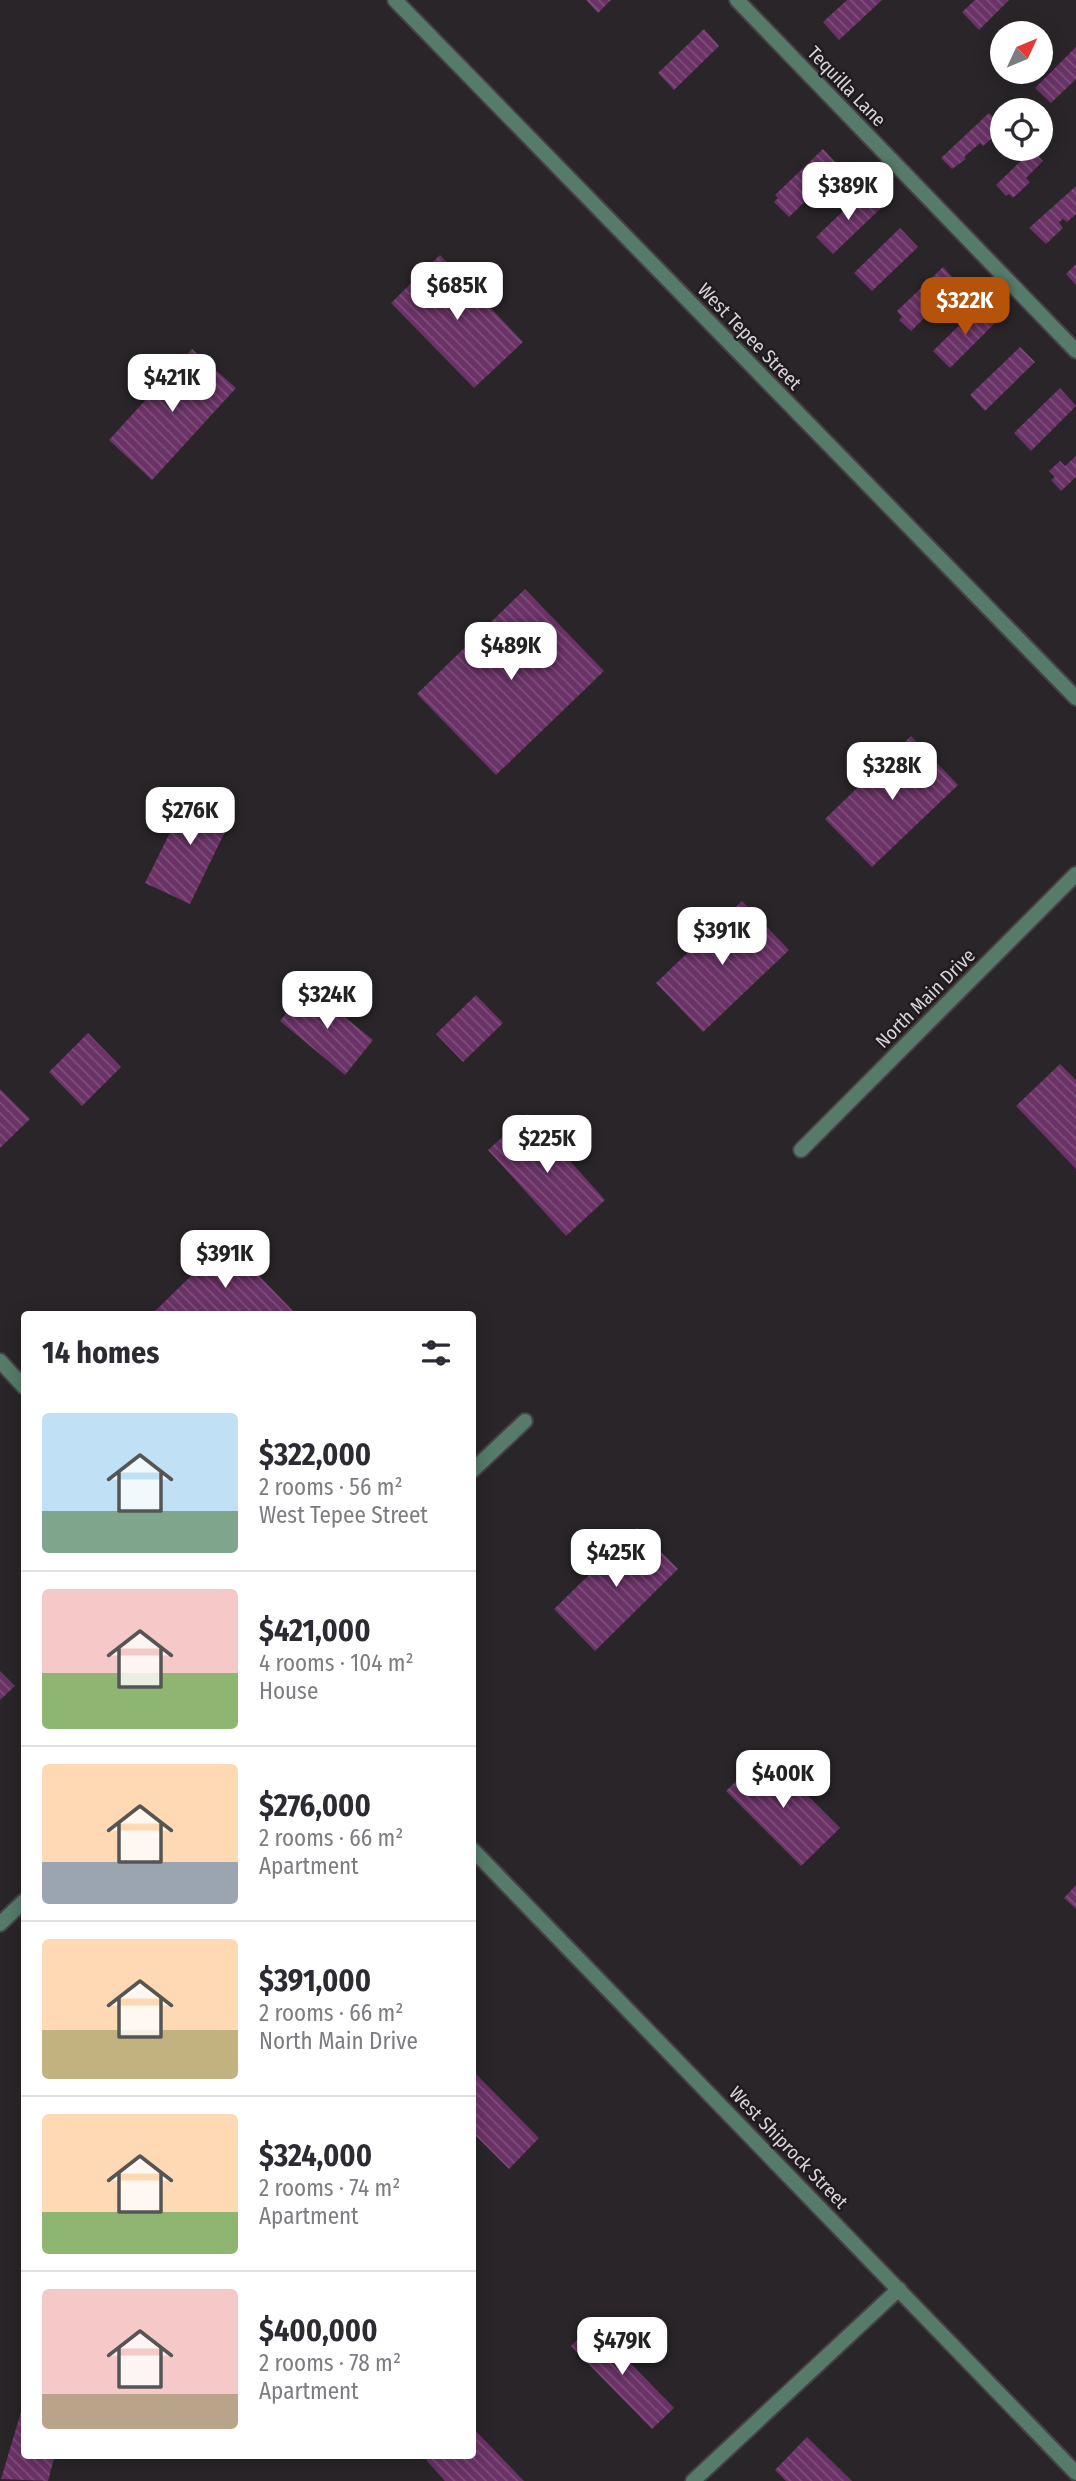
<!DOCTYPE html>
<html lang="en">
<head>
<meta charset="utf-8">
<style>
	body { margin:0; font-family:"Fira Sans Condensed",sans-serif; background:#f7f7f7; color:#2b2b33; height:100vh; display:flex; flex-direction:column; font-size:26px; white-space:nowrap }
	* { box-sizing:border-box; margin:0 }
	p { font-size:23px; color:#7c7c81 }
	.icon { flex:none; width:38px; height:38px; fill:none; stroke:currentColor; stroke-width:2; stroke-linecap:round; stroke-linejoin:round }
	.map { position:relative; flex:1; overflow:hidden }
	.side { position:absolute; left:21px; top:1311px; width:455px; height:1148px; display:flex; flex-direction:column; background:#fff; border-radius:7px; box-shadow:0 4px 18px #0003 }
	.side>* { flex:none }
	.needle { width:46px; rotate:46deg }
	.buttons { position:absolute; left:990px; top:21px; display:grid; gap:14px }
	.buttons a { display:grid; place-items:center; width:63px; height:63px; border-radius:50%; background:#fff; box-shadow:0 4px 18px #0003; font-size:35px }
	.price { position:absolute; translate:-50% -60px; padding:0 16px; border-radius:14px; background:#fff; color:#222; font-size:23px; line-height:46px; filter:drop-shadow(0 2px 4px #0008) }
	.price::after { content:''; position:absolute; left:50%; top:42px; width:21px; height:16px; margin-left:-10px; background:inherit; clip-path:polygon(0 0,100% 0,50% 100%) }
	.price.selected { background:#b45309; color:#fff }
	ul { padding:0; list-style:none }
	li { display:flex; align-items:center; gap:21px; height:175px; padding:0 21px }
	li+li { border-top:2px solid #e1e1e2 }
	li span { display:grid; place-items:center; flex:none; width:196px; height:140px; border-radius:7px; color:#555 }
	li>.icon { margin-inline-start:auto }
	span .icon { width:84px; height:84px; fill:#fffc; stroke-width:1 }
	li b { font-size:30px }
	h2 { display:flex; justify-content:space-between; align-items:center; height:84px; padding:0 21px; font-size:30px }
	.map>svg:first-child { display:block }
	.building { fill:url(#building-back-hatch) }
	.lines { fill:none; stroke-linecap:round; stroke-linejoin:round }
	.service-casing { stroke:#454145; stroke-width:18 }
	.minor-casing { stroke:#454145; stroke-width:18 }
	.service { stroke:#567b6a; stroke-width:14 }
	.minor { stroke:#567b6a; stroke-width:14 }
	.labels { text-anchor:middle; stroke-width:5; stroke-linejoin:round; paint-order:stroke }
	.street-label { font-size:19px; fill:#d9d6d9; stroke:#201b1f }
</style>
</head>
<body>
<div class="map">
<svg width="1076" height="2481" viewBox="0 0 1076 2481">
	<defs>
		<pattern id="building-back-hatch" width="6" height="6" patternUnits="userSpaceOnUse" patternTransform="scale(1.75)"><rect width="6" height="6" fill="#6a3266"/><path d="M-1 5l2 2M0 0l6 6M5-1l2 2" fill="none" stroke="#7f4f7b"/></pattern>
	</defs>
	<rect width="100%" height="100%" fill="#292529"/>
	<!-- building -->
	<g class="building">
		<path d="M586,0H611L598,13Z"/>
		<path d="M847,0H882L839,40L823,22Z"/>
		<path d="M975,0H1009L979,30L962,12Z"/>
		<path d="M704,29L719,46L674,90L658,73Z"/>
		<path d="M1076,47V79L1051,103L1035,88Z"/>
		<path d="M989,113L1000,124L997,127L1000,131L983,146L980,143L964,157L966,159L952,169L941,158Z"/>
		<path d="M823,149L840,167L789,217L774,202L778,198L775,195Z"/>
		<path d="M1032,150L1043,161L1026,178L1030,182L1013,198L1009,194L1006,196L996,185Z"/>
		<path d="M1076,186V214L1067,222L1063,219L1059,222L1063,228L1046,244L1029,228Z"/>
		<path d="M864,191L881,208L833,254L816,237Z"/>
		<path d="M900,228L918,247L872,291L854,273Z"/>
		<path d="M440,255L523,342L474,388L391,303Z"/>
		<path d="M1076,264V285L1066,274Z"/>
		<path d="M943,267L959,284L911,331L899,320L902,317L897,311Z"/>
		<path d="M980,305L996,322L950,368L933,351Z"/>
		<path d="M1020,347L1035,362L985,411L970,395Z"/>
		<path d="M192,349L236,388L152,480L109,440Z"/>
		<path d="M1060,388L1076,406L1031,451L1014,433Z"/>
		<path d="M1076,456V477L1061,491L1051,480L1055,477L1049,471L1060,461L1065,466Z"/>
		<path d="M525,589L604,671L496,775L417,694Z"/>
		<path d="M911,736L958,785L872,867L825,819Z"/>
		<path d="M191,790L235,811L190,904L145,883Z"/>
		<path d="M742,901L789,950L703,1032L656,983Z"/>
		<path d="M308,987L373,1040L345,1075L280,1021Z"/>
		<path d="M476,995L503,1023L463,1062L436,1034Z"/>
		<path d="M88,1033L121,1067L82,1106L49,1072Z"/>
		<path d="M1060,1064L1076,1080V1169L1016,1106Z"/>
		<path d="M0,1089L30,1119L0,1148Z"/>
		<path d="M528,1114L605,1200L566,1236L488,1150Z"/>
		<path d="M226,1242L296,1314H156L154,1312Z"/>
		<path d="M637,1528L678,1569L595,1651L554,1609Z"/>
		<path d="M0,1671L15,1686L0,1700Z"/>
		<path d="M765,1753L840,1828L801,1866L726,1791Z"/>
		<path d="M1076,1885V1909L1064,1898Z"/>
		<path d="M474,2072L539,2138L509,2169L472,2132Z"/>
		<path d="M593,2325L674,2408L652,2429L571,2346Z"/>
		<path d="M24,2402V2455H55L48,2481L1,2479Z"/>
		<path d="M472,2427L524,2481H445L426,2460L431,2455H472Z"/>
		<path d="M807,2437L852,2481H786L775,2470Z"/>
	</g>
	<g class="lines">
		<!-- service casing -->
		<g class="service-casing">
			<g id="service">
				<path d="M737,0L1076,351"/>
				<path d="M693,2481L899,2289"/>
			</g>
		</g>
		<!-- minor casing -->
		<g class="minor-casing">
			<g id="minor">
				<path d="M395,0L1076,698"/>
				<path d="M801,1150L1076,874"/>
				<path d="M0,1361L24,1387"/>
				<path d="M472,1471L525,1421"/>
				<path d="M472,1849L1076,2473"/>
				<path d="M0,1924L24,1901"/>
			</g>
		</g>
		<!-- service -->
		<use href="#service" class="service"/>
		<!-- minor -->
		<use href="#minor" class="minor"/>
	</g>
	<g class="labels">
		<!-- street labels -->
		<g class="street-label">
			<text transform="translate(847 86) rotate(46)" y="7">Tequilla Lane</text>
			<text transform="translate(750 336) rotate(46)" y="7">West Tepee Street</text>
			<text transform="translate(925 998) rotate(-45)" y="7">North Main Drive</text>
			<text transform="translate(789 2147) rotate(46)" y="7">West Shiprock Street</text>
		</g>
	</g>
</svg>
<div class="buttons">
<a><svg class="needle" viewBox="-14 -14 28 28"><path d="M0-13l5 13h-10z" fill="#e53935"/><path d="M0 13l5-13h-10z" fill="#7c7c81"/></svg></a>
<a><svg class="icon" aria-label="locate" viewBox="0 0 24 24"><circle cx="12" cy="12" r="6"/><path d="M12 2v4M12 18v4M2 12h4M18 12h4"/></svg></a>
</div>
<b class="price" style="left:848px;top:222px">$389K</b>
<b class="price" style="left:457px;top:322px">$685K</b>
<b class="price selected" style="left:965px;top:337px">$322K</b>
<b class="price" style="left:172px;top:414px">$421K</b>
<b class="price" style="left:511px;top:682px">$489K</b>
<b class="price" style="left:892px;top:802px">$328K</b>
<b class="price" style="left:190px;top:847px">$276K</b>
<b class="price" style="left:722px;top:967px">$391K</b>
<b class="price" style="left:327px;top:1031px">$324K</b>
<b class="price" style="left:547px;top:1175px">$225K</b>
<b class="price" style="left:225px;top:1290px">$391K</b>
<b class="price" style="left:616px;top:1589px">$425K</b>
<b class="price" style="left:783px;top:1810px">$400K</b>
<b class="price" style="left:622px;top:2377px">$479K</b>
<section class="side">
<h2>14 homes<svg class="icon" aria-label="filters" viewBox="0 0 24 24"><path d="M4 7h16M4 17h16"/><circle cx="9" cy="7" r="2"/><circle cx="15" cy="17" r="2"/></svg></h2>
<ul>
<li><span style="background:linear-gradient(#bfe0f5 70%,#7fa58c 0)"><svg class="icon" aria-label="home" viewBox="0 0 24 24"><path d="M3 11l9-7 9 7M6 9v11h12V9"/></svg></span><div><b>$322,000</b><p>2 rooms · 56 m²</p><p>West Tepee Street</p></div></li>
<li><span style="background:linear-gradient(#f6c9c9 60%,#8fb573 0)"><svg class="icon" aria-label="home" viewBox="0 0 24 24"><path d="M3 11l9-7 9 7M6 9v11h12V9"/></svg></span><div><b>$421,000</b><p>4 rooms · 104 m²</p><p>House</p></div></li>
<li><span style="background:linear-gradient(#ffd9b3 70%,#9aa5b1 0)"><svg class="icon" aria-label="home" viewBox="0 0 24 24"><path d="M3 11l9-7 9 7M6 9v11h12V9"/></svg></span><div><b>$276,000</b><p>2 rooms · 66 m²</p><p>Apartment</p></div></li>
<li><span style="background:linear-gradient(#ffd9b3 65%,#c2b280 0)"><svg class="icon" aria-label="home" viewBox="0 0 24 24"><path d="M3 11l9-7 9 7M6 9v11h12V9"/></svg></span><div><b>$391,000</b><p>2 rooms · 66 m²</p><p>North Main Drive</p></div></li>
<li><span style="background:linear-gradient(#ffd9b3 70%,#8fb573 0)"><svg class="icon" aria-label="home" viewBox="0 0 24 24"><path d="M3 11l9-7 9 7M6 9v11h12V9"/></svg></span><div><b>$324,000</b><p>2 rooms · 74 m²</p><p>Apartment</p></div></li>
<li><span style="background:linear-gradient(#f6c9c9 75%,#b9a48a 0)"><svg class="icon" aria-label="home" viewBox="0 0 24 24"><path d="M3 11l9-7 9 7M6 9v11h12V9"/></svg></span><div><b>$400,000</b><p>2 rooms · 78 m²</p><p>Apartment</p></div></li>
</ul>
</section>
</div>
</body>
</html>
